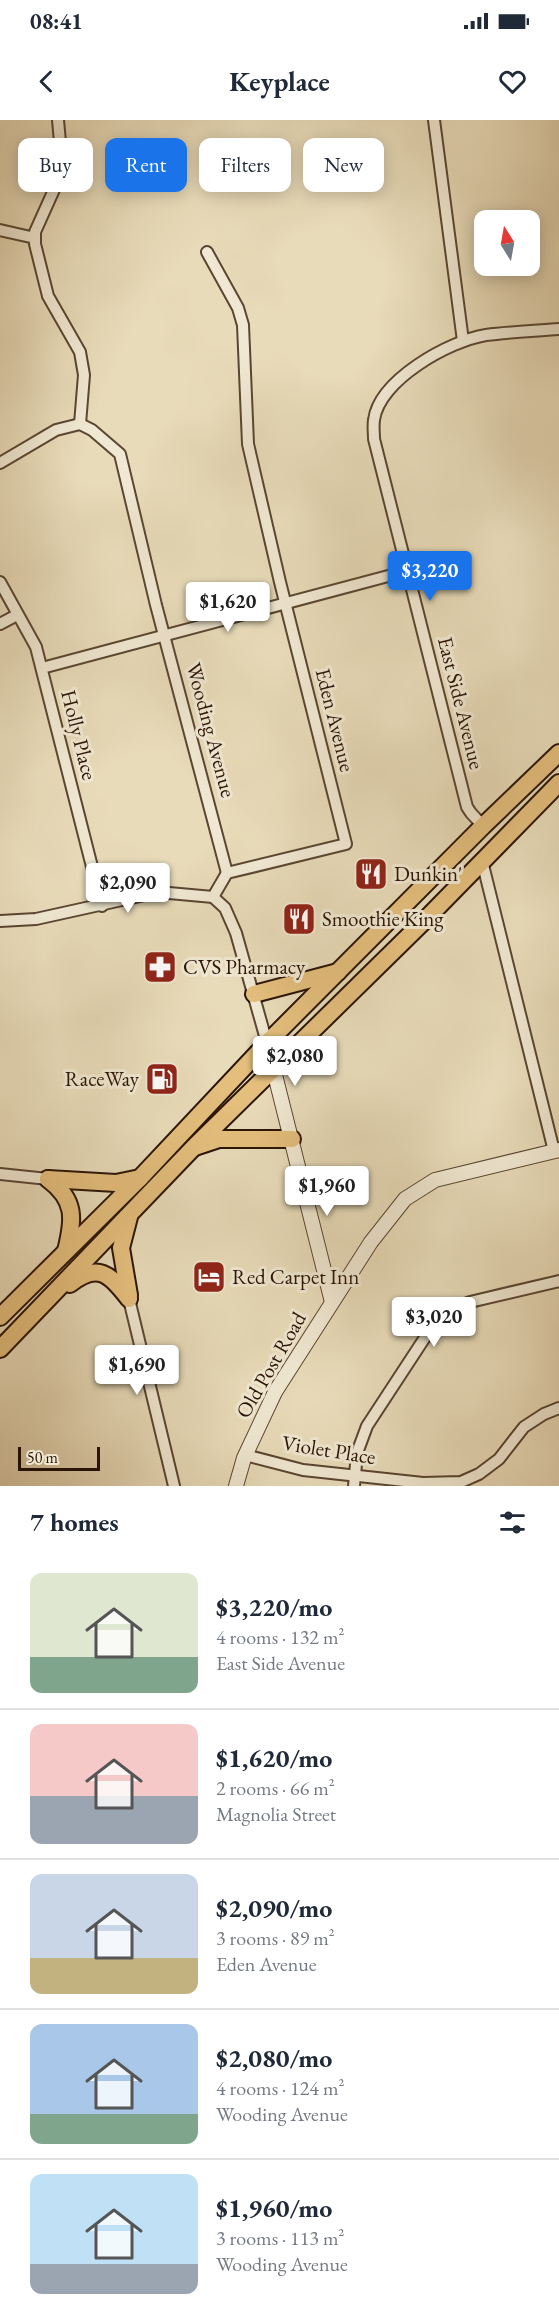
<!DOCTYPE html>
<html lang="en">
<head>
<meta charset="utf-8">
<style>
	body { margin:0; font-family:"EB Garamond",serif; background:#f6f6f7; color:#1f2937; height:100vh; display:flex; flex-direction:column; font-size:22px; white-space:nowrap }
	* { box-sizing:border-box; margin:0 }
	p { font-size:20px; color:#747a83 }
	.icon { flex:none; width:33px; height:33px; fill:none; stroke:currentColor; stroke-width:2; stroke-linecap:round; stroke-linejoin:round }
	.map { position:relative; height:1366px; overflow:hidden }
	.drawer { display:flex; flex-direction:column; background:#fff; flex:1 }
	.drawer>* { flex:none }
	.hud { position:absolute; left:18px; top:18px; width:524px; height:54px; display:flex; gap:12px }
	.needle { width:39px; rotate:349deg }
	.fabs { position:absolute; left:474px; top:90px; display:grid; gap:12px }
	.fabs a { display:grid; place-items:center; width:66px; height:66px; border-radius:12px; background:#fff; box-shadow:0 3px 15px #0003; font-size:30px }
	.scale { position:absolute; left:18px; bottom:15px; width:82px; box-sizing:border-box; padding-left:6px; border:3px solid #2a1405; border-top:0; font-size:16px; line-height:21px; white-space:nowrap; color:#2a1405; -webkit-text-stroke:4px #f0e8d2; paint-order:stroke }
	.price { position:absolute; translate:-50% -51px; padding:0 14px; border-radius:6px; background:#fff; color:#222; font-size:20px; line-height:39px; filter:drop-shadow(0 2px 3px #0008) }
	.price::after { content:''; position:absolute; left:50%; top:36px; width:18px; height:14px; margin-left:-9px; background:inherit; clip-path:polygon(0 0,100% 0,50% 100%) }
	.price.active { background:#1a73e8; color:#fff }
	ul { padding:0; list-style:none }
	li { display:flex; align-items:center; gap:18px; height:150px; padding:0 30px }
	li+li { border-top:2px solid #e0e1e3 }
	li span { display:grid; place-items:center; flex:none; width:168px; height:120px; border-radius:12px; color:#555 }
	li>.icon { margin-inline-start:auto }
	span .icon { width:72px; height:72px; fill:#fffc; stroke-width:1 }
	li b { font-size:26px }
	h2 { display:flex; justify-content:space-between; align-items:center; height:72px; padding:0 30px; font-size:26px }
	.tag { padding:0 21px; border-radius:12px; background:#fff; box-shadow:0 3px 15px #0003; font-size:21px; line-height:54px }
	.tag.active { background:#1a73e8; color:#fff }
	.status { display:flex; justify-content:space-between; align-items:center; height:42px; padding:0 30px; background:#fff; direction:ltr }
	.status svg { height:16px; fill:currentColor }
	header { display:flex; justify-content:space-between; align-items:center; height:78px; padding:0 30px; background:#fff; font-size:27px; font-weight:700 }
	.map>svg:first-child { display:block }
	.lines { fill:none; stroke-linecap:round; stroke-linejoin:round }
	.minor-casing { stroke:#5a4632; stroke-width:14 }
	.tertiary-casing { stroke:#5a4632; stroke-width:16 }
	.trunk-casing { stroke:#2a1405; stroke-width:20 }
	.minor { stroke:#f0e8d2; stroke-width:10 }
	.tertiary { stroke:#f0e8d2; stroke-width:14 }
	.trunk { stroke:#e4be7c; stroke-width:16 }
	.labels { text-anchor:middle; stroke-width:6; stroke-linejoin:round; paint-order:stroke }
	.street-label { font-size:21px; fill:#2a1405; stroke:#f0e8d2 }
	.poi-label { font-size:21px; fill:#2a1405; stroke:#f0e8d2; text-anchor:start }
</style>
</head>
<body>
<div class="status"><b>08:41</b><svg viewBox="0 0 49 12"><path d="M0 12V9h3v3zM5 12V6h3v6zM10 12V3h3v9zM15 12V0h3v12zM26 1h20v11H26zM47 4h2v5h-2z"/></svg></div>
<header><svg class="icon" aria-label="back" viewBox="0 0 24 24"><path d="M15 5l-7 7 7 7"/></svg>Keyplace<svg class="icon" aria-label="heart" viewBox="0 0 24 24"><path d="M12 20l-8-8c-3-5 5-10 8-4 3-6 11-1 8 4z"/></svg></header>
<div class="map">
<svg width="559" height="1366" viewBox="0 0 559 1366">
	<rect width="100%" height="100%" fill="#e8dbb9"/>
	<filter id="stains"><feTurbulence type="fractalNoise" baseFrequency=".00333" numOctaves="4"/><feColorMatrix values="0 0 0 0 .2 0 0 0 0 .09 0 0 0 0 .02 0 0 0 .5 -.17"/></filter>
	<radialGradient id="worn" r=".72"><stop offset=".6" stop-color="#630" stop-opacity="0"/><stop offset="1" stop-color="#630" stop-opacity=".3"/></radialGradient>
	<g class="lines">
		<!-- minor casing -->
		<g class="minor-casing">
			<g id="minor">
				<path d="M58,0L62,44L57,63L35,112V124L48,176L80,232L84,255L80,304"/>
				<path d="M434,0L463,221"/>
				<path d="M0,110L35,118"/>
				<path d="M0,343L56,310L80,304L92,310L120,334L156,485L227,753"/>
				<path d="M0,462L36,527L102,786"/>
				<path d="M0,504L17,495"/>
				<path d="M42,548L407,451"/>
				<path d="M483,706L471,693L467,687L374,319C374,313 373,306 374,300C379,260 449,221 486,215C510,212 535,211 559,209"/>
				<path d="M482,741L554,1031"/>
				<path d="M213,777L225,788L236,813L267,923"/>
				<path d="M0,801L36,799L158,772L213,777L227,753L346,724L280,462L248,324L243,205L238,188L207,132"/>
				<path d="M0,1054L48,1059"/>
				<path d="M129,1179L174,1366"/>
				<path d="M245,1335L303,1350L423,1363L461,1362L479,1354L499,1339L524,1307L544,1294L559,1288"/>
				<path d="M354,1366L357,1333L367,1306L441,1193L470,1182L559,1161"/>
			</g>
		</g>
		<!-- tertiary casing -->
		<g class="tertiary-casing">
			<g id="tertiary">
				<path d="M267,923L332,1182"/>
				<path d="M236,1366L244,1338L275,1272L371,1122L405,1079L435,1060L559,1030"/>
			</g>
		</g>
		<!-- trunk casing -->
		<g class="trunk-casing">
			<g id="trunk">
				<path d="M254,874L338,852"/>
				<path d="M195,1027L219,1019H292"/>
				<path d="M48,1059L116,1063L140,1058"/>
				<path d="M48,1059C76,1080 74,1099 66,1131"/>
				<path d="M70,1164C98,1142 110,1154 129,1179"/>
				<path d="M129,1175L121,1128L129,1097"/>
				<path d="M0,1197L140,1058L267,923L483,706L559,633"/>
				<path d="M0,1229L194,1027L425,800L559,663"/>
			</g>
		</g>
		<!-- minor -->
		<use href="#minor" class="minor"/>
		<!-- tertiary -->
		<use href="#tertiary" class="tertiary"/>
		<!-- trunk -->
		<use href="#trunk" class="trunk"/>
	</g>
	<!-- icons -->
	<defs>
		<g id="restaurant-square" transform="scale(1.725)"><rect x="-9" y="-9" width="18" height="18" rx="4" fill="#8f2418" stroke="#f0e8d2"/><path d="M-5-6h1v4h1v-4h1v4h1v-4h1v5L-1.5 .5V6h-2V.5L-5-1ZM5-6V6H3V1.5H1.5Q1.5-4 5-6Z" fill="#fff"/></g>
		<g id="pharmacy-square" transform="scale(1.725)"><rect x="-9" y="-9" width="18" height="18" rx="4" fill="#8f2418" stroke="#f0e8d2"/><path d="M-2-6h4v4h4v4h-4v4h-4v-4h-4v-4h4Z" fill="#fff"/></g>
		<g id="fuel-square" transform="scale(1.725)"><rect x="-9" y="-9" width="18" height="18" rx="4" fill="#8f2418" stroke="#f0e8d2"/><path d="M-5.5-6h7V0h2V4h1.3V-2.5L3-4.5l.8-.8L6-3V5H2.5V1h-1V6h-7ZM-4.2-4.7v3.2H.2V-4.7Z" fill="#fff"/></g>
		<g id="hotel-square" transform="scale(1.725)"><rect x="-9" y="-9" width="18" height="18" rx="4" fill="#8f2418" stroke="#f0e8d2"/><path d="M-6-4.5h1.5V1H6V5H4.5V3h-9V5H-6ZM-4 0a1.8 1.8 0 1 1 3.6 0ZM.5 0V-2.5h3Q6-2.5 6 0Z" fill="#fff"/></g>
	</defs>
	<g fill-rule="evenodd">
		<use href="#restaurant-square" x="371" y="754"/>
		<use href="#restaurant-square" x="299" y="799"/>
		<use href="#pharmacy-square" x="160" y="847"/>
		<use href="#fuel-square" x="162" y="959"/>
		<use href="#hotel-square" x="209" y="1157"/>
	</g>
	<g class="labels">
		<!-- street labels -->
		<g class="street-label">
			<text transform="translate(461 583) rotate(76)" y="7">East Side Avenue</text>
			<text transform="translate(335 600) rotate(76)" y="7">Eden Avenue</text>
			<text transform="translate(211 610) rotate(75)" y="7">Wooding Avenue</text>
			<text transform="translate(79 615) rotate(76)" y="7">Holly Place</text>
			<text transform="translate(271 1245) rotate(-60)" y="7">Old Post Road</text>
			<text transform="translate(329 1330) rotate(9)" y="7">Violet Place</text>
		</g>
		<!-- poi labels -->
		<g class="poi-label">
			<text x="394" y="761">Dunkin'</text>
			<text x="322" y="806">Smoothie King</text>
			<text x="183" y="854">CVS Pharmacy</text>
			<text x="139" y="966" text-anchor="end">RaceWay</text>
			<text x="232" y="1164">Red Carpet Inn</text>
		</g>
	</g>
	<rect width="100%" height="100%" filter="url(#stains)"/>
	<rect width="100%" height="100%" fill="url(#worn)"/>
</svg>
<div class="fabs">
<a><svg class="needle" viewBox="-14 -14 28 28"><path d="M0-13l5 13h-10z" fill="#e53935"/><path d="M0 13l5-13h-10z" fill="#747a83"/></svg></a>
</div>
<div class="scale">50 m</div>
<b class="price active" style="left:430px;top:482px">$3,220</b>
<b class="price" style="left:228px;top:513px">$1,620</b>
<b class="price" style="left:128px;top:794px">$2,090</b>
<b class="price" style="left:295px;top:967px">$2,080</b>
<b class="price" style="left:327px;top:1097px">$1,960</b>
<b class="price" style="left:434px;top:1228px">$3,020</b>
<b class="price" style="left:137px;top:1276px">$1,690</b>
<div class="hud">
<a class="tag">Buy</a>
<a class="tag active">Rent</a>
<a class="tag">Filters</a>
<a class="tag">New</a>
</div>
</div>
<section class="drawer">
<h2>7 homes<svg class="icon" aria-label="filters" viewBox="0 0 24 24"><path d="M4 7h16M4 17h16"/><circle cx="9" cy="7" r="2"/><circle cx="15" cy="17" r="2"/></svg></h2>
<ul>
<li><span style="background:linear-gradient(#dfe7d0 70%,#7fa58c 0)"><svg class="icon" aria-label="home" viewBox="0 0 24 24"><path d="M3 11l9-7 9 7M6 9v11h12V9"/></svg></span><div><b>$3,220/mo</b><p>4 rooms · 132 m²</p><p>East Side Avenue</p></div></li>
<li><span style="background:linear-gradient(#f6c9c9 60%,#9aa5b1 0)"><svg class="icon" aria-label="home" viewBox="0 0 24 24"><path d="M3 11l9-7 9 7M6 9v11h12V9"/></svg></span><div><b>$1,620/mo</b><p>2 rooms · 66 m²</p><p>Magnolia Street</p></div></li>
<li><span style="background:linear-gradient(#c9d6e8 70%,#c2b280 0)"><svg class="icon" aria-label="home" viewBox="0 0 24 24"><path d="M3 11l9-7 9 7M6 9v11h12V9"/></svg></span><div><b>$2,090/mo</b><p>3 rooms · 89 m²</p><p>Eden Avenue</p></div></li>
<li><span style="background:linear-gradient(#a9c7e8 75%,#7fa58c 0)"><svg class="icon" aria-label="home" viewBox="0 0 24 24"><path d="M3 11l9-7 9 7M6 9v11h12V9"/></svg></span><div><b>$2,080/mo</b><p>4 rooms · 124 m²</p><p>Wooding Avenue</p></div></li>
<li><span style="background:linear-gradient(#bfe0f5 75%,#9aa5b1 0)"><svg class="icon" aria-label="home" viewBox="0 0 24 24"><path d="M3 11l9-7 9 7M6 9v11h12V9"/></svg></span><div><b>$1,960/mo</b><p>3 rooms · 113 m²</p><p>Wooding Avenue</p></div></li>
</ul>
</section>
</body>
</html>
